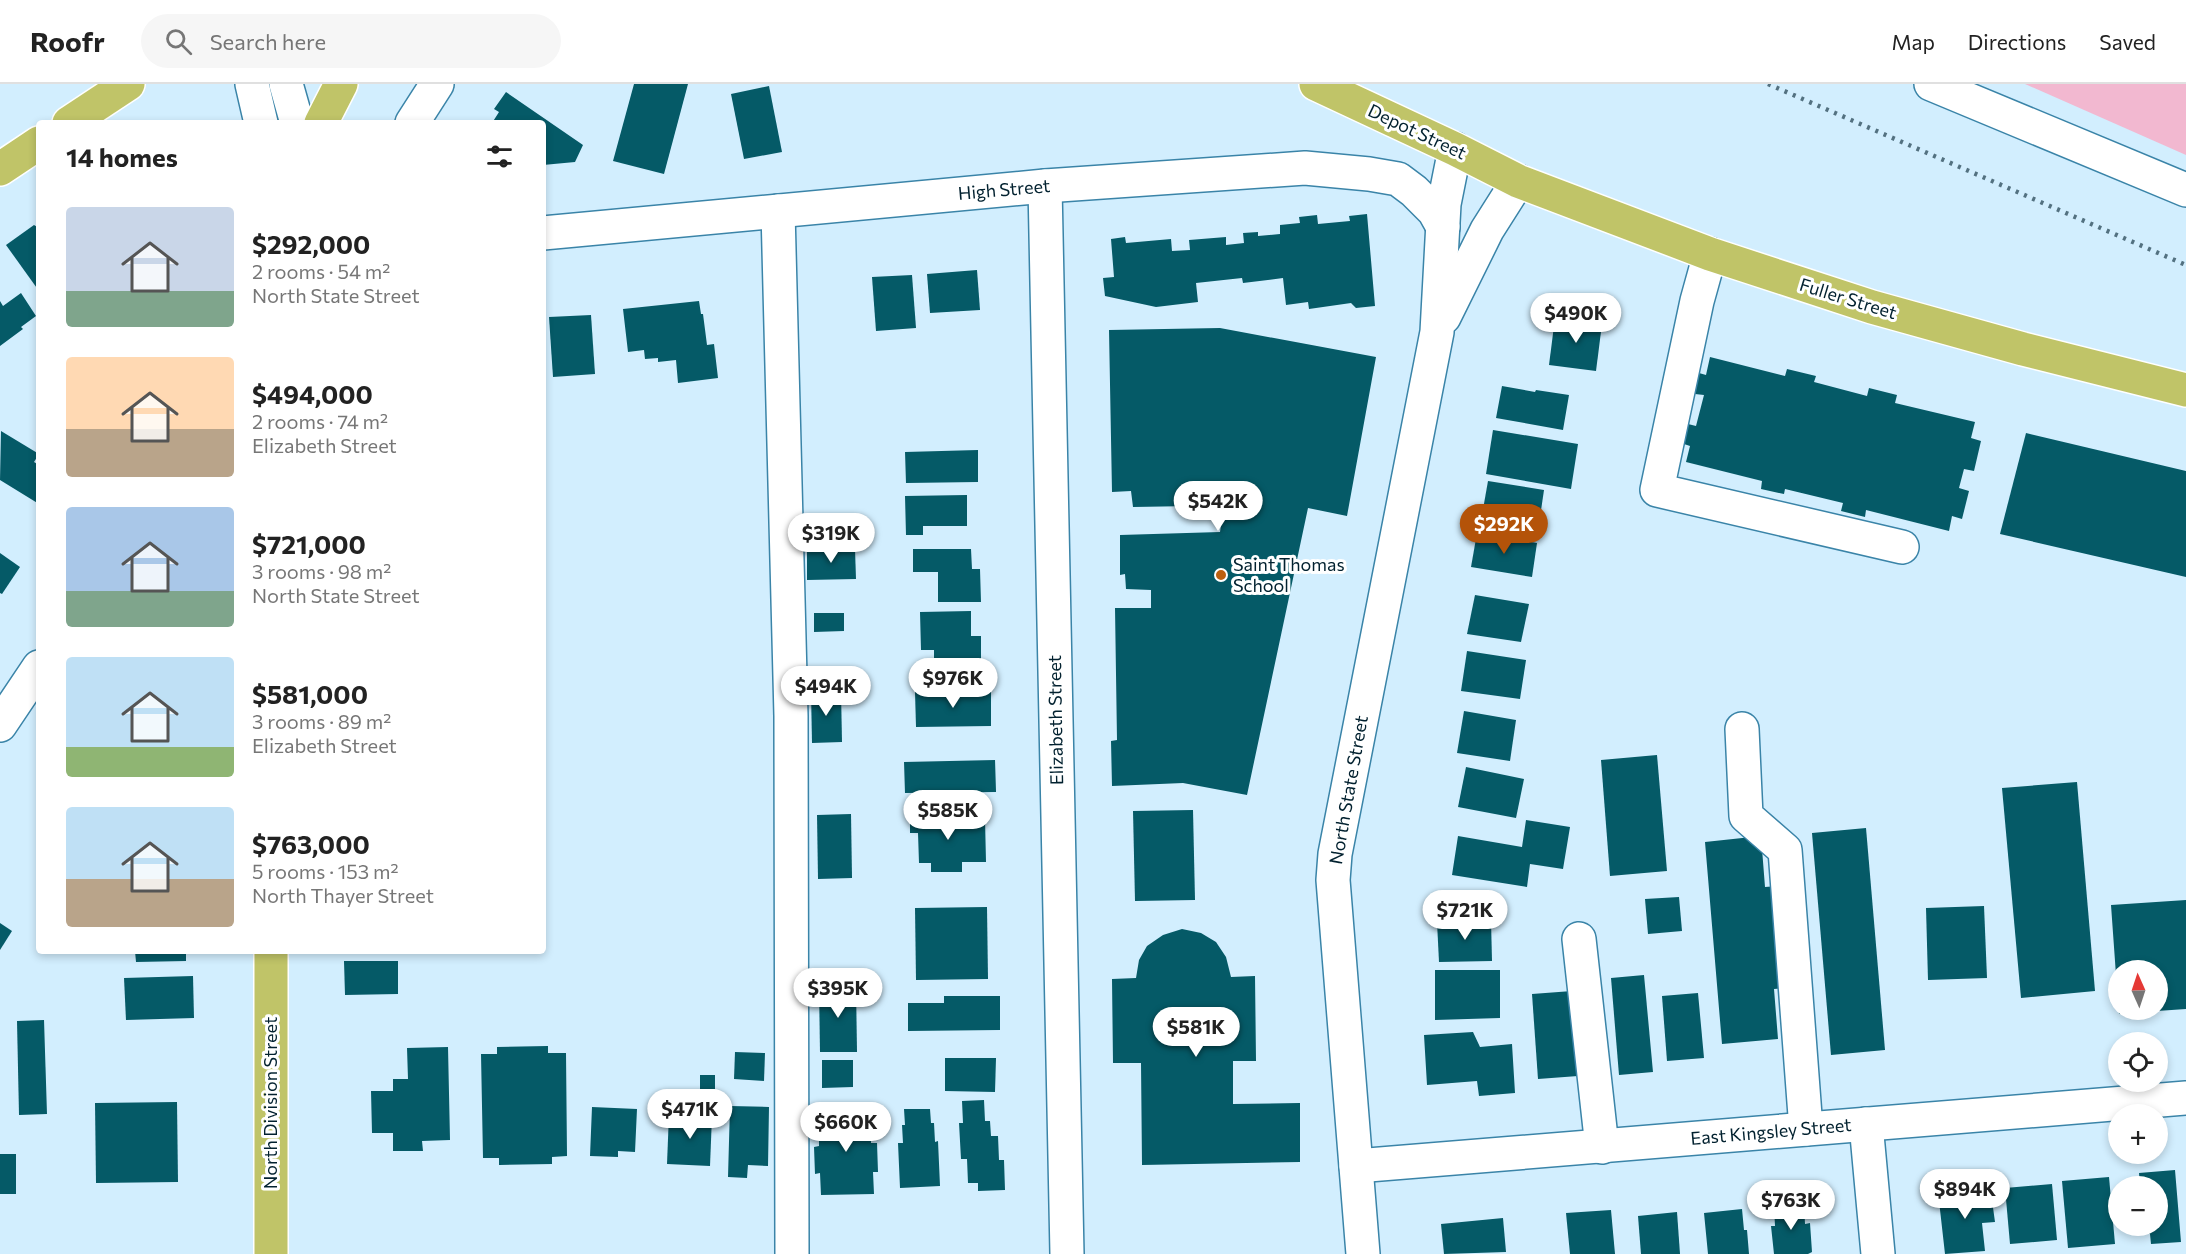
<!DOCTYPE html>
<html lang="en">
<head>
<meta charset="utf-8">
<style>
	body { margin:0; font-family:Commissioner,sans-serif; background:#f6f6f6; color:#222; height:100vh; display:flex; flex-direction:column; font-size:22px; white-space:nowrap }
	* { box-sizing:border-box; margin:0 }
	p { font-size:20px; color:#767676 }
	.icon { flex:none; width:33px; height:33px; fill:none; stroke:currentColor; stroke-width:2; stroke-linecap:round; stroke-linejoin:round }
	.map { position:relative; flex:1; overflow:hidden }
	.drawer { position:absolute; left:36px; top:36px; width:510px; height:834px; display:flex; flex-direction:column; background:#fff; border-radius:6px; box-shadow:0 3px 9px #0003 }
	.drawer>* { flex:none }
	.needle { width:39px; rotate:357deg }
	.tools { position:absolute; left:2108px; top:876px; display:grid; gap:12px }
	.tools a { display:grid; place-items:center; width:60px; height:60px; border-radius:50%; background:#fff; box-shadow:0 3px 9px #0003; font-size:30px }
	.price { position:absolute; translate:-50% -51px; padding:0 14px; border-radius:21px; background:#fff; color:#222; font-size:20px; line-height:39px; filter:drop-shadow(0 2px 3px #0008) }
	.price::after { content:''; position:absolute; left:50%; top:36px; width:18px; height:14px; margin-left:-9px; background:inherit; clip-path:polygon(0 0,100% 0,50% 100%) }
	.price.current { background:#b45309; color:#fff }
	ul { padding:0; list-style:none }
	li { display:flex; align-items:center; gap:18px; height:150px; padding:0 30px }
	li span { display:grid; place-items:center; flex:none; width:168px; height:120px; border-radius:6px; color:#555 }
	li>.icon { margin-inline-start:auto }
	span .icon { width:72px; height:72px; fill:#fffc; stroke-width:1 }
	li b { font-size:26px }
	h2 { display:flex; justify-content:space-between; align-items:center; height:72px; padding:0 30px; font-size:26px }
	header { display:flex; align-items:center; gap:36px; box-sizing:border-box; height:84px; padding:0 30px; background:#fff; border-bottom:2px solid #e0e0e0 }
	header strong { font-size:28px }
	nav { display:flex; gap:33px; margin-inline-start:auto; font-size:21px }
	.search { width:420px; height:54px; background:#f6f6f6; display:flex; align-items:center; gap:15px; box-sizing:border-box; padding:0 21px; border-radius:33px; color:#767676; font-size:22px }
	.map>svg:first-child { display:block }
	.green { fill:#f2b8d0 }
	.building { fill:#055a67 }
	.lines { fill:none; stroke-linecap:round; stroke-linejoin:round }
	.minor-casing { stroke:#3a84a8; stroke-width:36 }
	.major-casing { stroke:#fff; stroke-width:36 }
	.minor { stroke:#fff; stroke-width:33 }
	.major { stroke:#c0c468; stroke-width:33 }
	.rail { stroke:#537180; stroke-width:4.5; stroke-dasharray:3 6; stroke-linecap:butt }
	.poi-dot { fill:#bc5f0f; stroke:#fff; stroke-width:2 }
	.labels { text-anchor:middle; stroke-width:6; stroke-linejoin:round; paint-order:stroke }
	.street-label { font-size:18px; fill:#02212f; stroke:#fff }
	.poi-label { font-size:18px; fill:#02212f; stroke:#fff; text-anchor:start }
</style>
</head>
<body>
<header>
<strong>Roofr</strong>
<div class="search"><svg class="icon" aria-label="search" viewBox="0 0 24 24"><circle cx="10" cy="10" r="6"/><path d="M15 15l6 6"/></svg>Search here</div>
<nav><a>Map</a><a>Directions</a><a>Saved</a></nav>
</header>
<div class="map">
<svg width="2186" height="1170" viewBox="0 0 2186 1170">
	<rect width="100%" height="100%" fill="#d2eefe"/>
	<!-- green -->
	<path class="green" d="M2025,0H2186V71Z"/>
	<!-- building -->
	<g class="building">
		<path d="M634,0H688L664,90L613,77Z"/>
		<path d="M769,2L782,68L744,75L731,10Z"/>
		<path d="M506,8L583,61L575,78L543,81V39H492L499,28L494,25Z"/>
		<path d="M1367,130L1375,222L1356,224L1351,219L1309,225L1308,218L1286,221L1283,194L1243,199L1242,194L1196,199L1198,218L1156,223L1105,212L1103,194L1114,193L1111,155L1125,153L1126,159L1171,155L1172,167L1190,166L1189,156L1226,153V161L1244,159L1243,149L1258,148V152L1280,150V141L1300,139L1299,133L1317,131L1318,140L1350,137L1349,132Z"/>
		<path d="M34,141L39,144V207L6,161Z"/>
		<path d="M977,186L980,226L930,229L927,190Z"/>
		<path d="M912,191L916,244L876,247L872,193Z"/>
		<path d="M21,209L36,232L21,243L23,245L0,262V217L3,222Z"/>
		<path d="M699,217L701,230H703L707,261L714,260L718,294L678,299L676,276L658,278V274L645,275L644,266L628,268L623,225Z"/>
		<path d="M591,231L595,290L553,293L549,233Z"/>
		<path d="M1555,234L1602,240L1596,287L1549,281Z"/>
		<path d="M1220,244L1376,273L1347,432L1308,424L1247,711L1183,699L1112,702L1111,657L1117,656L1115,524H1151V506L1126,505L1125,490L1120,491V451L1220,448L1223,428L1192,422L1133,423L1131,407L1112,408L1109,246Z"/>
		<path d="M1710,273L1785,292L1787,285L1816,292L1814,298L1867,312L1869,304L1897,311L1895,319L1975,338L1971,354L1981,357L1974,387L1964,385L1959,404L1969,407L1962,435L1952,432L1949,447L1866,426L1865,433L1841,427L1843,419L1785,405L1784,410L1761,405L1762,397L1686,378L1690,362L1684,360L1688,340L1696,342L1704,311L1695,310L1699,289L1706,291Z"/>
		<path d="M1502,302L1535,308L1536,306L1569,311L1563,346L1496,334Z"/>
		<path d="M1493,346L1578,360L1571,405L1486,390Z"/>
		<path d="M1,347L39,370L34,378L39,381V420L0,396Z"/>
		<path d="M2026,349L2186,387V493L2000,450Z"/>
		<path d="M978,366V398L906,399L905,368Z"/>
		<path d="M1488,397L1544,406L1539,440L1482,431Z"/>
		<path d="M967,411V442H923V451H906L905,412Z"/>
		<path d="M1477,449L1537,459L1532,493L1471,483Z"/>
		<path d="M807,465H855L856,495L807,496Z"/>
		<path d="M913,465H971L972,485H980L981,518H938V488H913Z"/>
		<path d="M0,469L20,483L2,510L0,509Z"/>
		<path d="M1475,511L1529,520L1521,558L1467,550Z"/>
		<path d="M971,527V552H981V580L934,581V566H921L920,528Z"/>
		<path d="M814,529H844V547L814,548Z"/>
		<path d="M1467,567L1526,576L1520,615L1461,607Z"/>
		<path d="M811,607H841L842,658L812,659Z"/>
		<path d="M991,607V642L916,643L915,608Z"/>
		<path d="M1464,627L1516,636L1510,677L1457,669Z"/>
		<path d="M1657,671L1667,787L1610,792L1601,676Z"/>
		<path d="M995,676L996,708L905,709L904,678Z"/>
		<path d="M1466,683L1524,695L1516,734L1458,723Z"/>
		<path d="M2077,698L2095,907L2021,914L2002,704Z"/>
		<path d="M1193,726L1195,816L1135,817L1133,727Z"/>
		<path d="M910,727H937V736L985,735L986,778H962V788H931V779H919L918,749H910Z"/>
		<path d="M851,730L852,794L818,795L817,731Z"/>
		<path d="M1526,736L1570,743L1563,785L1530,780L1527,803L1452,791L1458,752L1522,763Z"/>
		<path d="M1866,744L1885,966L1831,971L1812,749Z"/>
		<path d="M1761,752L1765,803L1778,802L1786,904L1774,905L1778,955L1722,960L1705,758Z"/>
		<path d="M1679,813L1682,847L1648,850L1645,815Z"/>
		<path d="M2186,816V925L2157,927V886H2118V891H2116L2111,821Z"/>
		<path d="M1984,822L1987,894L1928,896L1926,824Z"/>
		<path d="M987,823L988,895L916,896L915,824Z"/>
		<path d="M1491,836L1492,877L1439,878L1437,838Z"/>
		<path d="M0,839L12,847L0,866Z"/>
		<path d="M1182,845L1201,849L1216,858L1226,873L1231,893L1255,892L1256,977H1233V1020L1300,1019V1078L1142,1081L1141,979H1113L1112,895L1136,894L1139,876L1147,862L1163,851Z"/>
		<path d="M135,867H186V877L136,878Z"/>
		<path d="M344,877H398V910L345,911Z"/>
		<path d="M1435,886H1500V934L1435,936Z"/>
		<path d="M1644,891L1653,988L1619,991L1611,894Z"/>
		<path d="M193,892L194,934L126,936L124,894Z"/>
		<path d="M856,902L857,968H820L819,903Z"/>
		<path d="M1572,907L1578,992L1538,995L1532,910Z"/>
		<path d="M1698,909L1704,974L1667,977L1662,912Z"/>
		<path d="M944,912H1000V946L908,947V919H944Z"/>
		<path d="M2119,926H2152V927L2119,930Z"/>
		<path d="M44,936L47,1030L19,1031L17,937Z"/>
		<path d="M1473,948L1480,963L1512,960L1515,1009L1479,1012L1477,997L1427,1001L1424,951Z"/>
		<path d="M548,962V969H566L567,1072L552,1073V1080L499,1081V1074H483L481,970H497V963Z"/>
		<path d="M448,963L450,1056L422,1057L423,1067H393V1049H372L371,1007H393V995H408L407,964Z"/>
		<path d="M735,968L765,969L764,997L734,995Z"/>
		<path d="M945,974H996L995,1008L945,1007Z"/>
		<path d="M822,976H853V1003L822,1004Z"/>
		<rect x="700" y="991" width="15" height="14"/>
		<path d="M984,1016L985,1037H990L991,1052H998L999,1076H1004L1005,1106L978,1107V1099H968L967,1075H961L959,1039H963L962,1017Z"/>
		<path d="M177,1018L178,1098L96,1099L95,1019Z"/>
		<path d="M730,1022L769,1023L768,1082L748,1081L747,1094L728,1093Z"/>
		<path d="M854,1022V1031H871V1059H877L878,1088H873L874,1110L821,1111L820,1089L815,1090L814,1063L819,1062V1032H825V1023Z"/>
		<path d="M592,1023L637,1025L635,1068L618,1067V1073L590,1072Z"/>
		<path d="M904,1025H930L931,1039H934L935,1058L938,1057L940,1102L900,1104L898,1059H903L902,1041H905Z"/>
		<path d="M669,1030L712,1032L710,1082L667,1080Z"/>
		<rect x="0" y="1070" width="16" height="40"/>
		<path d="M2175,1086L2181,1158L2151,1160L2150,1150H2142L2141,1142H2157V1102H2140L2139,1089Z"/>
		<path d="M2109,1093L2115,1160L2068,1164L2062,1097Z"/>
		<path d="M2052,1100L2057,1156L2010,1160L2005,1104Z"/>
		<path d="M1978,1104L1979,1110L1991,1109L1995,1138L1982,1139L1985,1167L1945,1170L1938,1108Z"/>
		<path d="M1804,1119L1805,1140L1810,1139L1812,1168L1808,1170H1774L1771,1142H1775L1774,1122Z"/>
		<path d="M1742,1125L1744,1146H1747L1749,1170H1708L1704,1129Z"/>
		<path d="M1611,1126L1615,1170H1570L1566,1129Z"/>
		<path d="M1677,1128L1680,1170H1641L1638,1132Z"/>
		<path d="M1503,1134L1506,1168L1444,1170L1441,1140Z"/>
	</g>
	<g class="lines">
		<!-- minor casing -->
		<g class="minor-casing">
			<g id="minor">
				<path d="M252,0L261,39"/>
				<path d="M286,0L297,39"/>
				<path d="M1931,0L2186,106"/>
				<path d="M412,39L437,0"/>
				<path d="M1045,102L1067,1170"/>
				<path d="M778,127L791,632L792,1170"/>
				<path d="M543,149L1045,102L1305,84L1369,90L1398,95L1414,107L1434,127L1443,143"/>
				<path d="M1710,170L1697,217L1657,406L1902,463"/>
				<path d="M1444,233L1487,146L1518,97"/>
				<path d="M0,641L39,583"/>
				<path d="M1742,645L1746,732L1785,766L1806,1045"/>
				<path d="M1579,855L1602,1063"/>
				<path d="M1866,1040L1878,1170"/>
				<path d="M1356,1082L2186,1014"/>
				<path d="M1363,1170L1333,796L1335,770L1437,248L1444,120L1455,65"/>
			</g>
		</g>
		<!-- major casing -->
		<g class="major-casing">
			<g id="major">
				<path d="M1316,0L1455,65L1518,97L1710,170L1872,223L2023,265L2186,306"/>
				<path d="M69,39L128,0"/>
				<path d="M321,39L341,0"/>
				<path d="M0,85L39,59"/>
				<path d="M271,867V1170"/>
			</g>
		</g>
		<!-- minor -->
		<use href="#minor" class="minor"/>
		<!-- major -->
		<use href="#major" class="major"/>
		<!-- rail -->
		<path class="rail" d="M1768,0L2186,181"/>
	</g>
	<!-- markers -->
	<circle class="poi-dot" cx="1221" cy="491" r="6"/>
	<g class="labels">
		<!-- street labels -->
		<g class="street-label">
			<text transform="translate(1417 48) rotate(25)" y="6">Depot Street</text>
			<text transform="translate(1004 106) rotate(-5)" y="6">High Street</text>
			<text transform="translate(1848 215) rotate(17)" y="6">Fuller Street</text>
			<text transform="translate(1056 636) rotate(-91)" y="6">Elizabeth Street</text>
			<text transform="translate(1349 706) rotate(-80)" y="6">North State Street</text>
			<text transform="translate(271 1019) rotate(-90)" y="6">North Division Street</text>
			<text transform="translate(1771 1048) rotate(-5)" y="6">East Kingsley Street</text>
		</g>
		<!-- poi labels -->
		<g class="poi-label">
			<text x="1233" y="487">Saint Thomas<tspan x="1233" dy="21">School</tspan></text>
		</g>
	</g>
</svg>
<div class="tools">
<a><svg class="needle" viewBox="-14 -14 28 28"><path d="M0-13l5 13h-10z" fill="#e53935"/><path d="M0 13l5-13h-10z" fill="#767676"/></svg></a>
<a><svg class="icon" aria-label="locate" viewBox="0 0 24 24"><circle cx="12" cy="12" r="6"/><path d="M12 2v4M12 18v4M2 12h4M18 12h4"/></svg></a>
<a>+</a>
<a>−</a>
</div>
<b class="price" style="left:1576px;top:260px">$490K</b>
<b class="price" style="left:1218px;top:448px">$542K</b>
<b class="price current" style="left:1504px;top:471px">$292K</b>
<b class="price" style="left:831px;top:480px">$319K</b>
<b class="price" style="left:953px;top:625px">$976K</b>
<b class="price" style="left:826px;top:633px">$494K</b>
<b class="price" style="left:948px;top:757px">$585K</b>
<b class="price" style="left:1465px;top:857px">$721K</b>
<b class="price" style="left:838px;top:935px">$395K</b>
<b class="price" style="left:1196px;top:974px">$581K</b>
<b class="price" style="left:690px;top:1056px">$471K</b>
<b class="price" style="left:846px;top:1069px">$660K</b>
<b class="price" style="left:1965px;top:1136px">$894K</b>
<b class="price" style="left:1791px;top:1147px">$763K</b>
<section class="drawer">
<h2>14 homes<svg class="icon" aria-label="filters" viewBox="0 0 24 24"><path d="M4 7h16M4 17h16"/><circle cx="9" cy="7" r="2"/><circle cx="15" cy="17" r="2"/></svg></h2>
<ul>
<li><span style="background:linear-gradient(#c9d6e8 70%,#7fa58c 0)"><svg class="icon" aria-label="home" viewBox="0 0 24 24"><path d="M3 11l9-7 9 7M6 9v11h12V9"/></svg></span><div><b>$292,000</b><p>2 rooms · 54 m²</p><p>North State Street</p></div></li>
<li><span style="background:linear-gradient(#ffd9b3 60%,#b9a48a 0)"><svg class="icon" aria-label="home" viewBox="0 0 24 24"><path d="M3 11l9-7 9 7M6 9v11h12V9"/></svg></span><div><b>$494,000</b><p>2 rooms · 74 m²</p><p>Elizabeth Street</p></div></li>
<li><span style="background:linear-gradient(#a9c7e8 70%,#7fa58c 0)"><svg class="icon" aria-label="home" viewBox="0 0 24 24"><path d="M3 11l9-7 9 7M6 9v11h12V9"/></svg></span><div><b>$721,000</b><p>3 rooms · 98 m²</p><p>North State Street</p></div></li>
<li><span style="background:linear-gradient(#bfe0f5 75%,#8fb573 0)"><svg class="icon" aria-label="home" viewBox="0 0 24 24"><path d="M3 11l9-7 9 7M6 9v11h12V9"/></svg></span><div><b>$581,000</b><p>3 rooms · 89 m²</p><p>Elizabeth Street</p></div></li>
<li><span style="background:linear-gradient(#bfe0f5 60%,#b9a48a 0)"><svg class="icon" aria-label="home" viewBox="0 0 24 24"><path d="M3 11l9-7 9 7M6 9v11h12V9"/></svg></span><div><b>$763,000</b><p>5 rooms · 153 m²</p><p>North Thayer Street</p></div></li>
</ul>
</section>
</div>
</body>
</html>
